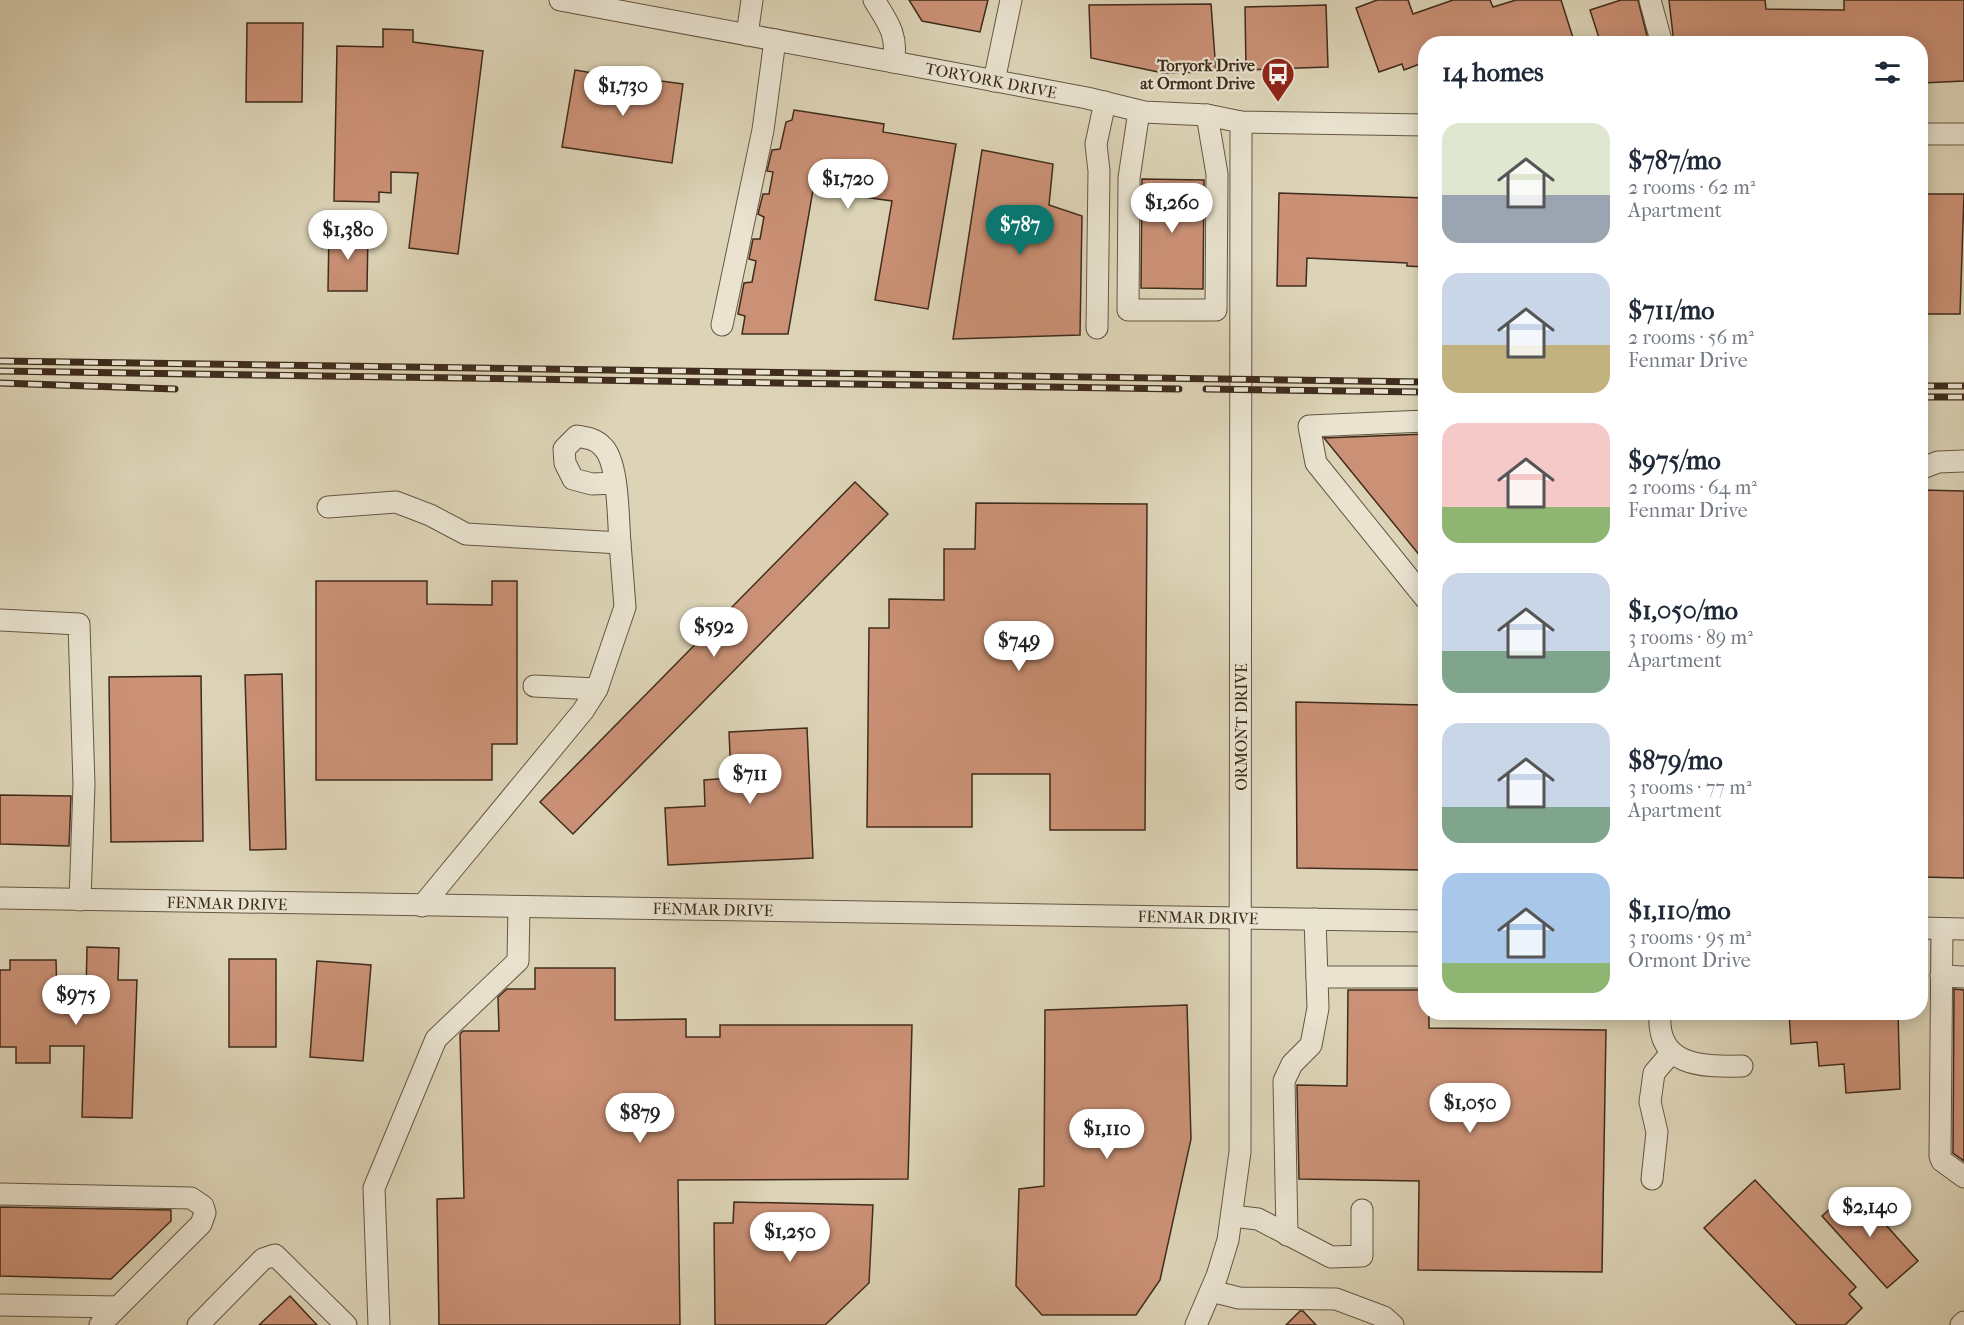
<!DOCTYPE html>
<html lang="en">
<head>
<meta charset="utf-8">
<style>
	body { margin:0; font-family:"IM FELL French Canon",serif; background:#f6f6f7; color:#1f2937; height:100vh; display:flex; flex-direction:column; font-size:22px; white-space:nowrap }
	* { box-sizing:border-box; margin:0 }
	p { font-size:20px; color:#747a83 }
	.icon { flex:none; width:33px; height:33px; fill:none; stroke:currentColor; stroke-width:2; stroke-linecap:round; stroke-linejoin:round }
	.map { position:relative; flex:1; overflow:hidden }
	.drawer { position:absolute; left:1418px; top:36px; width:510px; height:984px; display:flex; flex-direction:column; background:#fff; border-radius:24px; box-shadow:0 3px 15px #0003 }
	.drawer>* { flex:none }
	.price { position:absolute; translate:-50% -51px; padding:0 14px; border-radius:21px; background:#fff; color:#222; font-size:20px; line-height:39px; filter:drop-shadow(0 2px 3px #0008) }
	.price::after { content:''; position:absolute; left:50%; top:36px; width:18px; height:14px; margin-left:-9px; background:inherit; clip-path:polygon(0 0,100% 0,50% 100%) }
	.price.current { background:#0f766e; color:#fff }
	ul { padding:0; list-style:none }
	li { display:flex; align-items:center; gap:18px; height:150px; padding:0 24px }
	li span { display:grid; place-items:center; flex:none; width:168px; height:120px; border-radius:18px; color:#555 }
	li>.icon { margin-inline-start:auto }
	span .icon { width:72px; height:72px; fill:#fffc; stroke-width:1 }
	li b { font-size:26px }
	h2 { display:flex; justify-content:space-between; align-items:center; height:72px; padding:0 24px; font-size:26px }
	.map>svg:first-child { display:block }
	.building { fill:#cb9176; stroke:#3f2c1c; stroke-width:1.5 }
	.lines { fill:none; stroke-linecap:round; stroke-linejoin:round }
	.minor-casing { stroke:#665643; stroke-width:23 }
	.minor { stroke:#e9e3d0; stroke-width:21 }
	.rail-casing { stroke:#3f2c1c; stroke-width:7 }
	.rail { stroke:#e9e3d0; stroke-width:4.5; stroke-dasharray:14; stroke-linecap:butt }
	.labels { text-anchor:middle; stroke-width:4.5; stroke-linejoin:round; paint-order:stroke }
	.poi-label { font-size:16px; font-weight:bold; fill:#3f2c1c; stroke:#e9e3d0; text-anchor:end }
	.street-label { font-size:16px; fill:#3f2c1c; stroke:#e9e3d0 }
</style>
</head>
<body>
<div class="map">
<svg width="1964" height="1325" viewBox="0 0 1964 1325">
	<rect width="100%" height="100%" fill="#ddd4b7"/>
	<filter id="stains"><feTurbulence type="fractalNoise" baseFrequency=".00333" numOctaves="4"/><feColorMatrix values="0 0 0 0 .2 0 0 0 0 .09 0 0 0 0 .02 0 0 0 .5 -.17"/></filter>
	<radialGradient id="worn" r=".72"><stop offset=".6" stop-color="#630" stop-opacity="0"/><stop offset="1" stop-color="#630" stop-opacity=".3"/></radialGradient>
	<!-- building -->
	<g class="building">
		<path d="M909,0H988L980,32L922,21Z"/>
		<path d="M1377,0H1408L1413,14L1453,0H1490L1493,7L1516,0H1561L1575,44H1425V62L1404,70L1402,64L1379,72L1356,8Z"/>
		<path d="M1621,0H1638L1649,44H1601L1590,10Z"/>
		<path d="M1669,0H1765L1766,9L1844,10V0H1964V81L1923,83L1921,44H1674Z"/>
		<path d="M1211,4L1216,72L1163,73L1091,58L1089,5Z"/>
		<path d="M1326,5L1328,67L1246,70L1245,7Z"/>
		<path d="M247,23H303L302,102H246Z"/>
		<path d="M383,29L413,30V42L483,51L458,254L409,248L418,173L391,172V193L379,192V202L334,201L337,46L383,47Z"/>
		<path d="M575,70L646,82V79L683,84L672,163L562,147Z"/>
		<path d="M794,110L884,124L883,132L956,144L928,309L875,300L892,201L813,190L788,334H742L745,316L738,314L744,283L752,282L756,261L749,259L753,239H760L764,217L758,214L763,194H769L773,172L767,171L772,150L780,149L786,122L792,120Z"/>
		<path d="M982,150L1053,164L1049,205L1082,216L1080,335L953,339Z"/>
		<path d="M1142,179L1204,180L1203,289L1141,288Z"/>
		<path d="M1279,193L1425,198V267L1407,266V263L1307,258L1306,286H1277Z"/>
		<path d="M1920,194H1964L1960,314H1920Z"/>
		<path d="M329,230L368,231L367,291H328Z"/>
		<path d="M1425,434V562L1324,438Z"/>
		<path d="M855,482L888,514L573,834L540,802Z"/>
		<path d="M1920,490L1964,491V878L1920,877Z"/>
		<path d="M976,503L1147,504L1145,830H1050V774H972V827H867L869,628H889V599L944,600V549H975Z"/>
		<path d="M316,581H427V604L492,605V581H517V744H492V780H316Z"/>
		<path d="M282,674L286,849L250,850L245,675Z"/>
		<path d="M201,676L203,841L111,842L109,677Z"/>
		<path d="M1296,702L1422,705L1425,870L1297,868Z"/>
		<path d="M807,728L813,858L668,865L665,808L705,806L704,780L731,778L729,732Z"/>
		<path d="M0,795L71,796L69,846L0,844Z"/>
		<path d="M87,947L119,948L118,980H137L132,1118L82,1117L84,1046H50V1063H16V1047H0V970H10V960H56L57,996L86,995Z"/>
		<rect x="229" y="959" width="47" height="88"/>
		<path d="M317,961L371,965L363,1061L310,1057Z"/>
		<path d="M535,968H615V1020L686,1019V1037H720V1025H912L908,1179L678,1180L680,1325H439L437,1199L464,1198L460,1034L463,1031H499L498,997L507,989H535Z"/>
		<path d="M1954,989L1964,990V1161L1953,1153Z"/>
		<path d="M1348,990H1425V1012H1429V1028L1606,1030L1602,1272L1418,1270L1419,1181L1299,1179L1297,1085L1347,1086Z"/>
		<path d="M1187,1005L1191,1139L1160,1280L1136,1315H1042L1016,1286L1019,1189L1044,1186L1045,1010Z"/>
		<path d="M1789,1012H1898L1900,1089L1846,1093L1844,1064L1819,1066L1817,1042L1791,1044Z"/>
		<path d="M1755,1180L1856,1287L1849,1294L1862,1308L1845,1325H1797L1704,1228Z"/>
		<path d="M1853,1188L1918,1261L1887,1288L1822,1216Z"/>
		<path d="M734,1202L873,1205L869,1283L825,1325H715L714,1223H733Z"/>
		<path d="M0,1207L171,1210V1221L111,1279L0,1276Z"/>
		<path d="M290,1296L317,1325H259Z"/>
		<path d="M1300,1311H1303L1316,1325H1286Z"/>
	</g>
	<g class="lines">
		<!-- minor casing -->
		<g class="minor-casing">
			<g id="minor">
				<path d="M560,0L1087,98L1144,112L1207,115L1241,122L1425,125"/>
				<path d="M874,0C887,21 899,36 893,62"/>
				<path d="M1650,0L1662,44"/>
				<path d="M747,35L752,0"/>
				<path d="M994,81L1011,0"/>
				<path d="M1139,111L1129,178L1128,310H1216L1217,174L1207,115"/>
				<path d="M1920,134H1964"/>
				<path d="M722,325L763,130L775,40"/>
				<path d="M1097,328L1099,171L1096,144L1105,102"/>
				<path d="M1425,421L1309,426L1316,463L1425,598"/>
				<path d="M1920,469L1938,462L1964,461"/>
				<path d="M614,483L592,484L573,479L565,463L564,449L577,436C588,438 596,439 603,447C619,463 618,520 620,543"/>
				<path d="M328,507L396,502L430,515L466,534L620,543L625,607L597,689L583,711L422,906"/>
				<path d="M0,620L79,624L84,785L80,900"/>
				<path d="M534,686L597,689"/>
				<path d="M0,898L1425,921"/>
				<path d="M1920,928L1964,929"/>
				<path d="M1942,929L1940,1156L1942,1161L1964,1177"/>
				<path d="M1941,976L1964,977"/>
				<path d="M1317,977H1425"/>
				<path d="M1660,1012C1656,1066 1700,1067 1742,1066"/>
				<path d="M1652,1179L1657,1132L1650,1102L1654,1073L1671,1053"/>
				<path d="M0,1194L191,1198L203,1206L205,1213L201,1224L100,1325"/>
				<path d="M1232,1216L1258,1219L1331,1257L1362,1256V1210"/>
				<path d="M1287,1235L1284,1081L1292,1064L1311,1045L1318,1008L1315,919"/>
				<path d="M1211,1291L1239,1298L1336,1299L1384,1317L1393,1325"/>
				<path d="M0,1305L118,1307"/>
				<path d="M198,1325L263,1259L275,1255L346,1325"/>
				<path d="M379,1325L374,1188L436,1039L518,961L519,907"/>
				<path d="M1196,1325L1217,1276L1228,1240L1240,1152L1241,122"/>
				<path d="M1961,1325L1964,1322"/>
			</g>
		</g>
		<!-- minor -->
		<use href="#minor" class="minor"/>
		<!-- rail casing -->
		<g class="rail-casing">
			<g id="rail">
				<path d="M0,361L1425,382"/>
				<path d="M0,371L1179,389"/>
				<path d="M0,383L175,389"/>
				<path d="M1920,386H1964"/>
				<path d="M1206,389L1425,392"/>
				<path d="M1920,397H1964"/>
			</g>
		</g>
		<!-- rail -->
		<use href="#rail" class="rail"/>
	</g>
	<!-- icons -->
	<defs>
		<g id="bus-pin" transform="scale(1.725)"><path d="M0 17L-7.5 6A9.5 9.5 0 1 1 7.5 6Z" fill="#8f2418" stroke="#e9e3d0"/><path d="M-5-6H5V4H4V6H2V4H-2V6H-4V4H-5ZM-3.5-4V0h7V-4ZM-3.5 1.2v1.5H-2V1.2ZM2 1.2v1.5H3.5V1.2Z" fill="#fff"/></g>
	</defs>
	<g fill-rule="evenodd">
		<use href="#bus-pin" x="1278" y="74"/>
	</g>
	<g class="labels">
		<!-- poi labels -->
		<g class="poi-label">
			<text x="1255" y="71">Toryork Drive<tspan x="1255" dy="18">at Ormont Drive</tspan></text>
		</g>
		<!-- street labels -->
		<g class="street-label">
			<text transform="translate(991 80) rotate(11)" y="6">TORYORK DRIVE</text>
			<text transform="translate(1241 727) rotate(-90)" y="6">ORMONT DRIVE</text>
			<text transform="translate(227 903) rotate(1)" y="6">FENMAR DRIVE</text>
			<text transform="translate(713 909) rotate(1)" y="6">FENMAR DRIVE</text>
			<text transform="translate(1198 917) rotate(1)" y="6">FENMAR DRIVE</text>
		</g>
	</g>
	<rect width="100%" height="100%" filter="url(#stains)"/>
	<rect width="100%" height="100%" fill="url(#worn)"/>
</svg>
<b class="price" style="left:623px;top:117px">$1,730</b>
<b class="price" style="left:848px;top:210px">$1,720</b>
<b class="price" style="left:1172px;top:234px">$1,260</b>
<b class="price current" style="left:1020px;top:256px">$787</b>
<b class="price" style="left:348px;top:261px">$1,380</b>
<b class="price" style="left:714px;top:658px">$592</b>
<b class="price" style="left:1019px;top:672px">$749</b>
<b class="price" style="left:750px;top:805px">$711</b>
<b class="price" style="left:76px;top:1026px">$975</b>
<b class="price" style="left:1470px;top:1134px">$1,050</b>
<b class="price" style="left:640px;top:1144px">$879</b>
<b class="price" style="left:1107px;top:1160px">$1,110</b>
<b class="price" style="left:1870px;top:1238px">$2,140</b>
<b class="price" style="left:790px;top:1263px">$1,250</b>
<section class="drawer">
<h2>14 homes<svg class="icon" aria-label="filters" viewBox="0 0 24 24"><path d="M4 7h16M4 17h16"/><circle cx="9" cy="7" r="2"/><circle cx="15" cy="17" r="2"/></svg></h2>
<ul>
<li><span style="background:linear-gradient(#dfe7d0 60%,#9aa5b1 0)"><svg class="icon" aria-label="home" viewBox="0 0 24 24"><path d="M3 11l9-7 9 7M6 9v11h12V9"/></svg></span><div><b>$787/mo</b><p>2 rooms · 62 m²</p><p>Apartment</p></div></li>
<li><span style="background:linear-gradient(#c9d6e8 60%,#c2b280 0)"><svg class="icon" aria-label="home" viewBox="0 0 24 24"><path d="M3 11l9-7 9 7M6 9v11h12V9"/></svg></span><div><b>$711/mo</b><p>2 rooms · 56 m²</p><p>Fenmar Drive</p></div></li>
<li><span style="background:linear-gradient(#f6c9c9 70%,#8fb573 0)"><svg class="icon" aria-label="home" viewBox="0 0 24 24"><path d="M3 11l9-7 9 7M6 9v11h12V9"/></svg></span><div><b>$975/mo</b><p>2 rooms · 64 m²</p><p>Fenmar Drive</p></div></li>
<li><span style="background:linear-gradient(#c9d6e8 65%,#7fa58c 0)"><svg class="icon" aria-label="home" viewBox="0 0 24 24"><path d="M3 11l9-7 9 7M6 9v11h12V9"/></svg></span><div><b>$1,050/mo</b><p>3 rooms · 89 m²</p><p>Apartment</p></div></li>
<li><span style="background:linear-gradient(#c9d6e8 70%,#7fa58c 0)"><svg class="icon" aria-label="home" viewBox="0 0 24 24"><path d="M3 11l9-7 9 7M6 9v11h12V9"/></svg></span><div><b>$879/mo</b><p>3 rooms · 77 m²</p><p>Apartment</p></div></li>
<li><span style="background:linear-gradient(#a9c7e8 75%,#8fb573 0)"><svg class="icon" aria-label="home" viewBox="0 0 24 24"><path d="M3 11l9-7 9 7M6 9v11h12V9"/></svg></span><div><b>$1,110/mo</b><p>3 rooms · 95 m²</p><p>Ormont Drive</p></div></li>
</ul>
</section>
</div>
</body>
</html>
